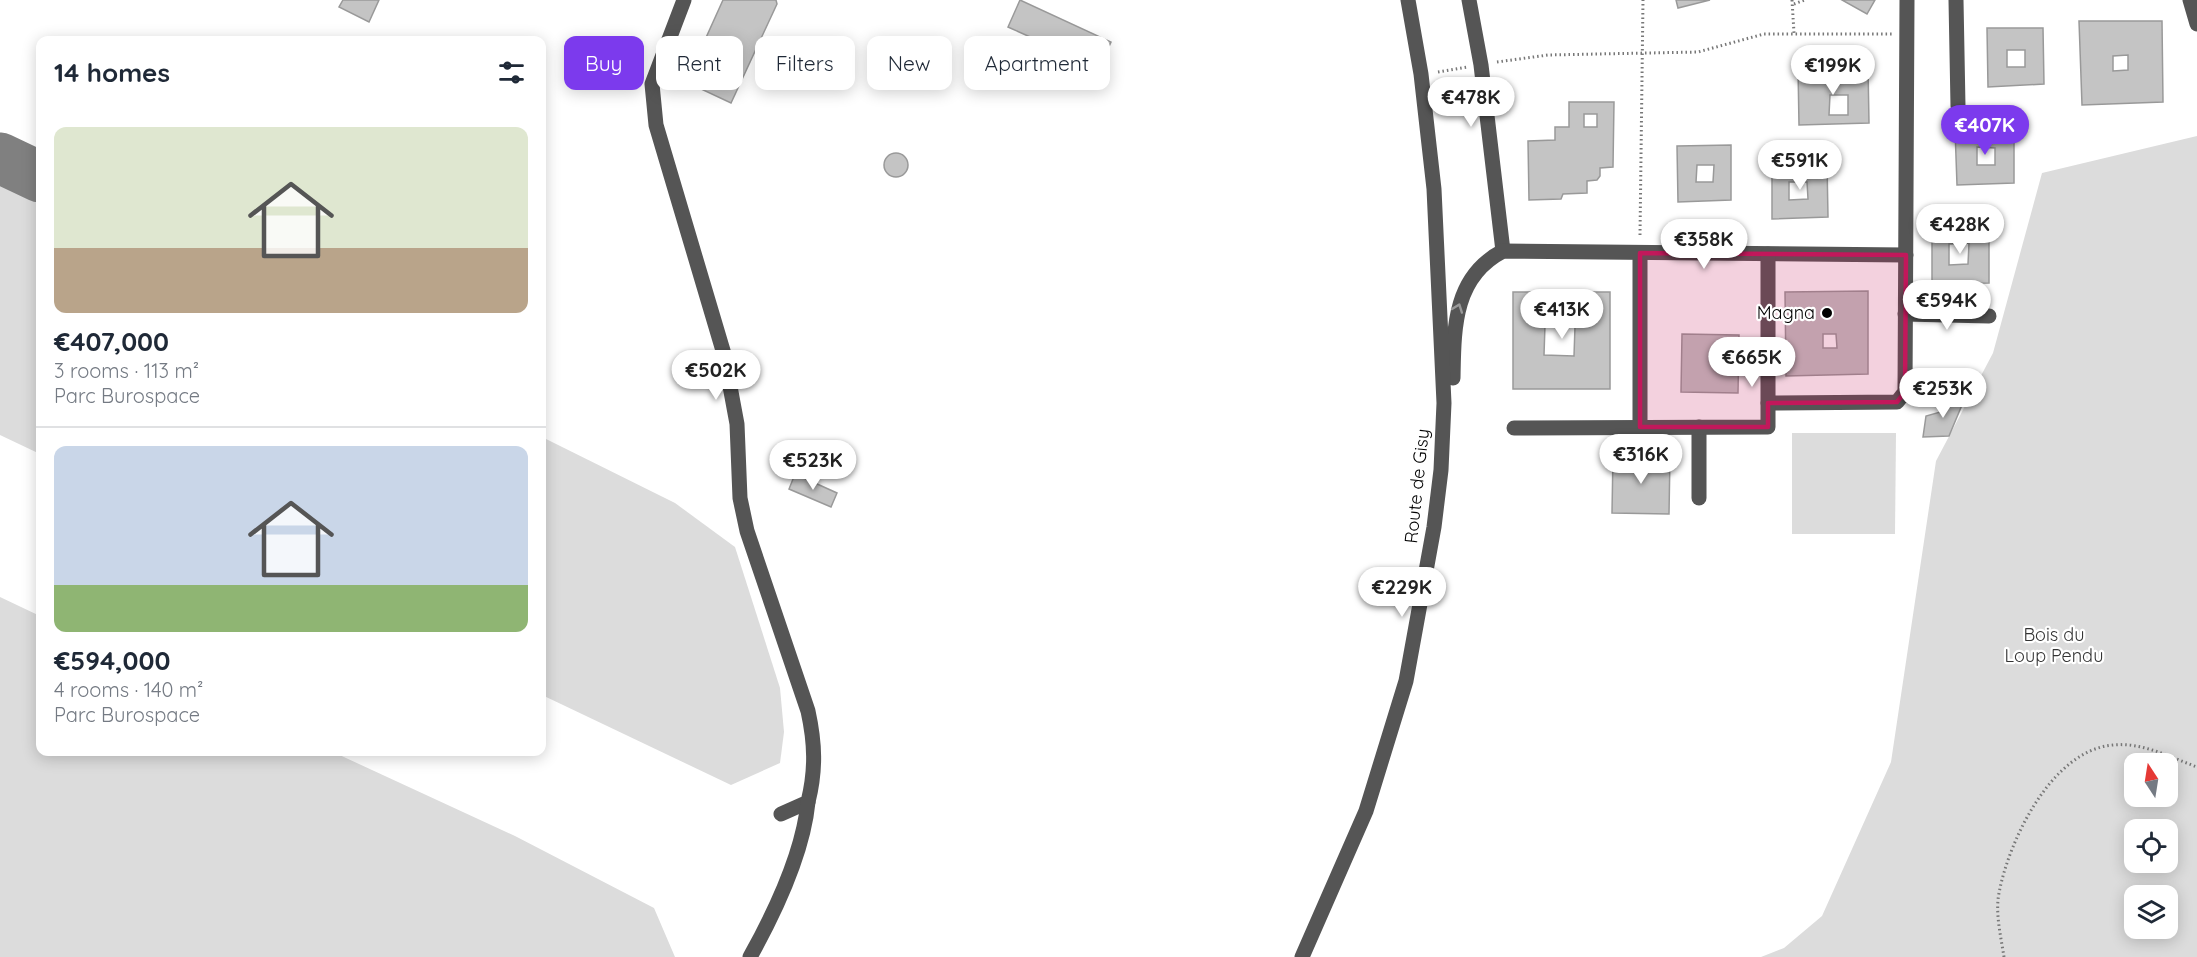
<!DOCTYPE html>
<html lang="en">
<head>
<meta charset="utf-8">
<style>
	body { margin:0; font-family:Quicksand,sans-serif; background:#f6f6f7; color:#1f2937; height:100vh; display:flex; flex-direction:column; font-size:22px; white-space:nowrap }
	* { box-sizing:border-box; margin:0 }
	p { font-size:20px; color:#747a83 }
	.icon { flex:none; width:33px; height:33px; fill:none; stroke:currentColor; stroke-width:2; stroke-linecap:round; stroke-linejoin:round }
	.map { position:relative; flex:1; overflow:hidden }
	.panel { position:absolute; left:36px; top:36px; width:510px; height:720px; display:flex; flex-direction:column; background:#fff; border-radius:12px; box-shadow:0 3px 15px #0003 }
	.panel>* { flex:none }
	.guide { position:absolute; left:564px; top:36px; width:570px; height:54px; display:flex; gap:12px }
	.needle { width:39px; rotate:348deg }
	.buttons { position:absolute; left:2124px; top:753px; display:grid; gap:12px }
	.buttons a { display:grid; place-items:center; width:54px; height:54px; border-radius:12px; background:#fff; box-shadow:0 3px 15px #0003; font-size:30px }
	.price { position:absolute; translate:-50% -51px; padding:0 14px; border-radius:21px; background:#fff; color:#222; font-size:20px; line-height:39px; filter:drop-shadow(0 2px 3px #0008) }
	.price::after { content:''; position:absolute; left:50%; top:36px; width:18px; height:14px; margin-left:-9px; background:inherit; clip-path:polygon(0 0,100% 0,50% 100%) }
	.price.on { background:#7c3aed; color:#fff }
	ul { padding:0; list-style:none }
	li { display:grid; align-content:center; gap:12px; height:318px; padding:0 18px }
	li+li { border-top:2px solid #e0e1e3 }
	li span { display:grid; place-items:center; height:186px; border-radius:12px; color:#555 }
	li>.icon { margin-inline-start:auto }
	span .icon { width:108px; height:108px; fill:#fffc; stroke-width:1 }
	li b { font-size:26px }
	h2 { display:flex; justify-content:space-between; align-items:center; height:72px; padding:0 18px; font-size:26px }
	.chip { padding:0 21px; border-radius:12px; background:#fff; box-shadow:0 3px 15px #0003; font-size:21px; line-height:54px }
	.chip.on { background:#7c3aed; color:#fff }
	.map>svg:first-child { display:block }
	.green { fill:#dcdcdc; fill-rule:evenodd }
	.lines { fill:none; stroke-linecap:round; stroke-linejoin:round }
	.taxiway { stroke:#808080; stroke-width:51 }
	.building { fill:#c4c4c4; stroke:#999; stroke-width:1.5; fill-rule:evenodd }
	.path { stroke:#777; stroke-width:3; stroke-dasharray:1.5 3; stroke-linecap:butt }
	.minor { stroke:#555; stroke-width:15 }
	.oneway { stroke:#999 }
	.marked { fill:#c2185b; fill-opacity:0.2; stroke:#c2185b; stroke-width:4.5; stroke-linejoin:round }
	.poi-dot { fill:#000; stroke:#fff; stroke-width:2 }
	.labels { text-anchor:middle; stroke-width:4.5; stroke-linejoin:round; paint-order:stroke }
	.poi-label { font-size:18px; fill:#000; stroke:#fff; text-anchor:end }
	.street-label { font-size:18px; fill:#000; stroke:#fff }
	.park-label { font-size:18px; fill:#333; stroke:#fff }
</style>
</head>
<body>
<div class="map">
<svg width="2197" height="957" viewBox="0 0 2197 957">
	<rect width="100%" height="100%" fill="#fff"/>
	<!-- green -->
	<g class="green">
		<path d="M2197,136V957H1761L1784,948L1822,916L1891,762L1936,461L1993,353L2042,173ZM2134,764H2168V796H2134ZM2134,830H2168V862H2134ZM2134,896H2168V928H2134Z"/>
		<path d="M0,181L40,200V454L0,435Z"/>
		<path d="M1792,433H1896L1895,534H1792Z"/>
		<path d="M542,437L675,503L735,547L780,688L784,732L780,763L731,785L542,695Z"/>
		<path d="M0,597L40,616V752H333L515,836L654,908L675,957H0Z"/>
	</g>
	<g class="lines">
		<!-- taxiway -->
		<path class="taxiway" d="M0,158L40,177"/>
	</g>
	<!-- building -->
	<g class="building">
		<path d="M343,0H379L369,22L339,7Z"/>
		<path d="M723,0H776L777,4L731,103L686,82Z"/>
		<path d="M1020,0L1111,42L1099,68L1008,27Z"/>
		<path d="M1676,0H1710L1678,8Z"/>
		<path d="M1842,0H1875L1867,14Z"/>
		<path d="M2079,21H2162L2163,102L2082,105ZM2128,55V70L2113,71V56Z"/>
		<path d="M1987,28H2043L2044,84L1988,87ZM2007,50H2025V67H2007Z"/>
		<path d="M1868,67L1869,123L1799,125L1798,68ZM1830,95H1848V115H1829Z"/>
		<path d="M1569,102H1614L1613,167L1600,168V176L1597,180L1587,181V193L1563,194L1561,199L1529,200L1528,141L1555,140V127H1569ZM1584,114H1597V127H1584Z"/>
		<path d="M2014,128V183L1957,185L1955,129ZM1977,147L1995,148V165H1977Z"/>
		<path d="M1731,145V200L1678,202L1677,146ZM1697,165H1714L1713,182H1696Z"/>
		<circle cx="896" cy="165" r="12"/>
		<path d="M1827,163L1828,217L1772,219V164ZM1789,182H1807L1808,199L1789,200Z"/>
		<path d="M1989,226V283L1932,284V227ZM1969,243L1968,264L1949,265V244Z"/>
		<path d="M1868,291V374L1786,376L1785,292ZM1823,334H1836L1837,348H1823Z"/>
		<path d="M1513,292H1610V389H1513ZM1545,325L1575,326L1574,356L1544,355Z"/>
		<path d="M1682,334L1739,335L1738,393L1681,392Z"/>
		<path d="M1969,399L1966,405H1962L1949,436L1923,437L1926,416L1944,411V401Z"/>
		<path d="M1613,455L1670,456L1669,514L1612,513Z"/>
		<path d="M795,474L837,493L831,507L789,489Z"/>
	</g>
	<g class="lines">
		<!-- path -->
		<g class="path">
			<path d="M1792,0L1794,33"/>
			<path d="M1794,4L1805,0"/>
			<path d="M1497,62L1548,55L1698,52L1764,34H1892"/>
			<path d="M1438,72L1467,67"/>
			<path d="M1640,235L1643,0"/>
			<path d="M2004,957C2001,937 1995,913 1999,893C2009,840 2052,750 2113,745C2142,742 2170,757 2197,767"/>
		</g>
		<!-- minor -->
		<g class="minor">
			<path d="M684,0L652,84L656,125L724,354L737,424L740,498L747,531L808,711C815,743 816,770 808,802L781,814"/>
			<path d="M1469,0L1481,65L1503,251"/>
			<path d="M1956,0L1958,106"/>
			<path d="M2190,0L2197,24"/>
			<path d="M1640,253V427"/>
			<path d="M1905,314L1989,316"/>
			<path d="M1453,378C1454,329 1453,277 1503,251L1906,255"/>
			<path d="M1768,403L1897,402L1905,392L1907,0"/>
			<path d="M1699,427V498"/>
			<path d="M1514,428L1768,427V254"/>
			<path d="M750,957C775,912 803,854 808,802"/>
			<path d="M1302,957L1366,811L1406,681L1434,527L1441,470L1444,403L1434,189L1421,74L1408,0"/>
		</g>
	</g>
	<!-- one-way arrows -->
	<defs><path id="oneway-chevron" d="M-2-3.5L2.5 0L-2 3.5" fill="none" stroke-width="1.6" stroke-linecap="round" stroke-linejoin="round" transform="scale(1.5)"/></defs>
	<use class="oneway" href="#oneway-chevron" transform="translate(1458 308) rotate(-70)"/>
	<!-- marked area -->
	<path class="marked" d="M1640,253L1906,255L1905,392L1897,402L1768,403V427H1640Z"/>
	<!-- markers -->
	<circle class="poi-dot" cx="1827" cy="313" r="6"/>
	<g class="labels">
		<!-- poi labels -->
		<g class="poi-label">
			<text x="1815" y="319">Magna</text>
		</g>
		<!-- street labels -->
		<g class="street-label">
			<text transform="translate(1417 486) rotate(-84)" y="6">Route de Gisy</text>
		</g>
		<!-- park labels -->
		<g class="park-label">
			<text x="2054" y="641">Bois du<tspan x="2054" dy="21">Loup Pendu</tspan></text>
		</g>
	</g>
</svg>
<div class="buttons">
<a><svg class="needle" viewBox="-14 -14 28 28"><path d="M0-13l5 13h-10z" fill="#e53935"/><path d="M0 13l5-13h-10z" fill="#747a83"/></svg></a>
<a><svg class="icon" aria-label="locate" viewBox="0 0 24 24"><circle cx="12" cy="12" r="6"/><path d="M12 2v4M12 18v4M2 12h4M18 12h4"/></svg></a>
<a><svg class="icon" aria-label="layers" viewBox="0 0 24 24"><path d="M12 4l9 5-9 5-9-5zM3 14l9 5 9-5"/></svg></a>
</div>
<b class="price" style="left:1833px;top:96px">€199K</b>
<b class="price" style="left:1471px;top:128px">€478K</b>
<b class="price on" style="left:1985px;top:156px">€407K</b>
<b class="price" style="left:1800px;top:191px">€591K</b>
<b class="price" style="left:1960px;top:255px">€428K</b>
<b class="price" style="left:1704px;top:270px">€358K</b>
<b class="price" style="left:1947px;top:331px">€594K</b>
<b class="price" style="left:1562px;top:340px">€413K</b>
<b class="price" style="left:1752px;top:388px">€665K</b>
<b class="price" style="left:716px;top:401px">€502K</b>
<b class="price" style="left:1943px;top:419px">€253K</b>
<b class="price" style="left:1641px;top:485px">€316K</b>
<b class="price" style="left:813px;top:491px">€523K</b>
<b class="price" style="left:1402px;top:618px">€229K</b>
<div class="guide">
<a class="chip on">Buy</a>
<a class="chip">Rent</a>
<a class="chip">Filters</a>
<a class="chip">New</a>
<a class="chip">Apartment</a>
</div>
<section class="panel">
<h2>14 homes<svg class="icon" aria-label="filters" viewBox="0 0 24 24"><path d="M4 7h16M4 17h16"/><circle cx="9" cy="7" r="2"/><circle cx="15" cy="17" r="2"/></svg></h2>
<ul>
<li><span style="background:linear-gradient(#dfe7d0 65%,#b9a48a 0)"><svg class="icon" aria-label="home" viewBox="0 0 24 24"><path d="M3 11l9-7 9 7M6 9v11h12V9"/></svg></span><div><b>€407,000</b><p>3 rooms · 113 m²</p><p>Parc Burospace</p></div></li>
<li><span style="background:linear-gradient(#c9d6e8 75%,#8fb573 0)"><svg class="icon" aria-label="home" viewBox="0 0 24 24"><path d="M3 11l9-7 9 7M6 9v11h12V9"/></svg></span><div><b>€594,000</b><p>4 rooms · 140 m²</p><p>Parc Burospace</p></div></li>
</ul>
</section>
</div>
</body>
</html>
